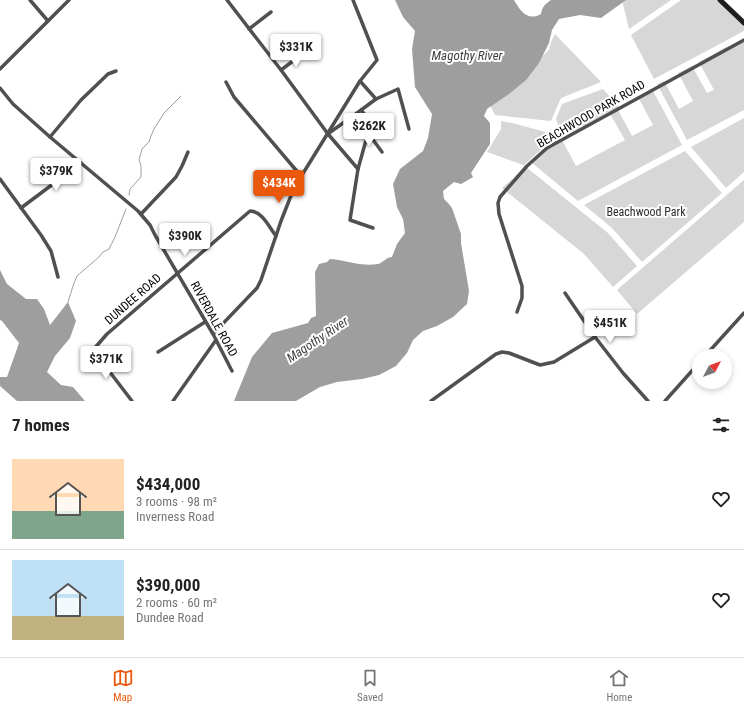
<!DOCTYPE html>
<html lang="en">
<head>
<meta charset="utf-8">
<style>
	body { margin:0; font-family:"Roboto Condensed",sans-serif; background:#f6f6f6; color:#222; height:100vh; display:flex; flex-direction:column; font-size:15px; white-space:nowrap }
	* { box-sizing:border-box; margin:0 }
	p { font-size:13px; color:#767676 }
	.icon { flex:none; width:22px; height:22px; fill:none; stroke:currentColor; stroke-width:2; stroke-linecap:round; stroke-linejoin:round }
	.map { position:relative; height:401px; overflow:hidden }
	.sheet { display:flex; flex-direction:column; background:#fff; flex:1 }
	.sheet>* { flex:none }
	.needle { width:26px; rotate:49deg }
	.tools { position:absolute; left:692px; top:349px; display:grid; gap:8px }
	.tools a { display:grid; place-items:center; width:40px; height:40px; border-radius:50%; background:#fff; box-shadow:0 2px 6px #0003; font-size:20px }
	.price { position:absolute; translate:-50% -34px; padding:0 9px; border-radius:4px; background:#fff; color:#222; font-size:13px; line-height:26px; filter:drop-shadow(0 1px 2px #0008) }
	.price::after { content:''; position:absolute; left:50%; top:24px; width:12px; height:9px; margin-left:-6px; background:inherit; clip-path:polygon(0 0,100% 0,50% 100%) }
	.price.active { background:#ea580c; color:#fff }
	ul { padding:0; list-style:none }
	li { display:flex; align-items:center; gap:12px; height:100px; padding:0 12px }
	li+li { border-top:1px solid #e0e0e0 }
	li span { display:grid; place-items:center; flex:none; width:112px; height:80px; border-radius:0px; color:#555 }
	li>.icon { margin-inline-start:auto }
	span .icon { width:48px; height:48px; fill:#fffc; stroke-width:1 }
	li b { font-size:17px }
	h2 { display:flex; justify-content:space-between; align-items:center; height:48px; padding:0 12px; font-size:17px }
	.tabs { display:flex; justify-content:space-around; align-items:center; height:56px; border-top:1px solid #e0e0e0; background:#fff; font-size:11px; color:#767676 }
	.tabs a { display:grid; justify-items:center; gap:2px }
	.tabs .active { color:#ea580c }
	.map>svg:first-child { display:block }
	.green { fill:#d7d7d7 }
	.water { fill:#9e9e9e }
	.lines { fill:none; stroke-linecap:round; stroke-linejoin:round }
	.stream { stroke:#9e9e9e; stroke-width:1 }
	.street { stroke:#505050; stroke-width:3.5 }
	.secondary { stroke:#1d1d1d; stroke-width:5 }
	.labels { text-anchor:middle; stroke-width:4; stroke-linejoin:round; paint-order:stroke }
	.street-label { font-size:12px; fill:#000; stroke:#fff }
	.park-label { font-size:12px; fill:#2e2e2e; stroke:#fff }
	.water-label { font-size:13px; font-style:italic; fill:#3f3f3f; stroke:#fff }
</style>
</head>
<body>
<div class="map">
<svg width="744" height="401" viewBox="0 0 744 401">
	<rect width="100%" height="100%" fill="#fff"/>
	<!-- green -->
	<g class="green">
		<path d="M622,0H671L629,29Z"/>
		<path d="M681,0H724L744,19V31L654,79L631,35Z"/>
		<path d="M555,34L601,82L561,98L551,121L495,115L490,105L549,50L551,42Z"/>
		<path d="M744,39V110L687,140L657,84L664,81L679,109L693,101L678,73L692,66L707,93L714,90L699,62L726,47L727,48Z"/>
		<path d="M603,89L619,107L617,108L632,136L653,125L638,97L652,89L682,145L578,201L531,162L554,142L561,138L576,166L625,140L609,112L563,137L556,119L562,104Z"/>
		<path d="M744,118V172L726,188L691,147Z"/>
		<path d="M501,121L512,123L557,135L523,166V165L487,152L501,129Z"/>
		<path d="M685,151L722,193L642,262L612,228L584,205Z"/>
		<path d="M526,167L608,233L637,266L613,287L584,254L502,188Z"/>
		<path d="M744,180V222L637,314L617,290Z"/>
	</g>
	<!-- water -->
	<g class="water">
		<path d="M395,0H514C520,10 527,22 541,14C542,7 545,4 551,0H626L601,18L580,15L559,19L552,30L549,43L539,63L526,80L509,94L487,109L484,116L490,123V144L471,173L473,177L461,184L454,182L443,191L444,199L448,203L452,208L461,234V243L469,291L467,304L453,317L437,326L423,331L413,340L407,353L396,366L379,375L362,379L337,382L320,387L296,401H234L252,357L272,333L308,323L311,318L316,316L315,272L319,264L327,262L330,259C346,260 362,267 378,264C383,263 386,257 392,257L397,244L405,233L403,219L397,207L393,184L400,169L423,151L428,138L432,114L425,103L415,87L412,49L415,31L403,17Z"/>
		<path d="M0,270L7,284L26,299H37L44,309L50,325L68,302L76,321L70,338L55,356L47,372L61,385L73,387L85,401H17L0,386V377H7L19,343L2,321L0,320Z"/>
	</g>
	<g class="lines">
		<!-- stream -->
		<g class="stream">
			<path d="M129,195L130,189L141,177V166L139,160L142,149L149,142L151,136L154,129L164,113L181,96"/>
			<path d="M68,302L74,283L77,276L99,257L103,252L109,249L115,237L126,209"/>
		</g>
		<!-- street -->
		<g class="street">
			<path d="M30,0L48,21"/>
			<path d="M227,0L281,70L328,134L358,169"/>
			<path d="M353,0L377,60L360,81L376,99"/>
			<path d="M249,29L271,12"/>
			<path d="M0,69L69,0"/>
			<path d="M281,70L301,55"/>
			<path d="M226,82L234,97L301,176"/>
			<path d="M0,88L13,104L50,137L138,211L150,225L155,235L213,334L232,371"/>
			<path d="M361,110L371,122L373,127L368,133L358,169L350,220L373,228"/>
			<path d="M329,133L353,116L376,99L398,89L409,129"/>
			<path d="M368,133L382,152"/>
			<path d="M50,137L81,100L108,74L116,71"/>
			<path d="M0,179L41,235L51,251L58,277"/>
			<path d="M21,208L81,163"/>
			<path d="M141,214L176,177L182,166L188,152"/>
			<path d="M565,293L595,337L623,373L648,401"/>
			<path d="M517,312L522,298V286L499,214L498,203L500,197L527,166L547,148L744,40"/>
			<path d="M213,334L257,288L261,280L281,221L294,188L360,81"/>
			<path d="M158,352L205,322"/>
			<path d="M705,356L744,313"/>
			<path d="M132,401L93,350L107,334L250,211C262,211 269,227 276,236"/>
			<path d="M173,401L216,340"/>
			<path d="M431,401L496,354L502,352L509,353L540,365L554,362L595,337"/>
			<path d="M665,401L699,363"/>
		</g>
		<!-- secondary -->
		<path class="secondary" d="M720,0L744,23"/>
	</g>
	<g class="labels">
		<!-- street labels -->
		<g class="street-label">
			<text transform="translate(591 114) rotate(-30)" y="4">BEACHWOOD PARK ROAD</text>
			<text transform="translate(133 299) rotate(-41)" y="4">DUNDEE ROAD</text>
			<text transform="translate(214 319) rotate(61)" y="4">RIVERDALE ROAD</text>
		</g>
		<!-- park labels -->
		<g class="park-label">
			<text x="646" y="216">Beachwood Park</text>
		</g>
		<!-- water labels -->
		<g class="water-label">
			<text x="467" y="60">Magothy River</text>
			<text transform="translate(317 339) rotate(-34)" y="5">Magothy River</text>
		</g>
	</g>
</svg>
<div class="tools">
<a><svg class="needle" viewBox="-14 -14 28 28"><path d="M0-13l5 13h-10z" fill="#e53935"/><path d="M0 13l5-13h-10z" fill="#767676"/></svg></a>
</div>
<b class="price" style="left:296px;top:68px">$331K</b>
<b class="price" style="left:369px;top:147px">$262K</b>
<b class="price" style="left:56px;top:192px">$379K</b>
<b class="price active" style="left:279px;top:204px">$434K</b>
<b class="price" style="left:185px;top:257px">$390K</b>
<b class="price" style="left:610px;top:344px">$451K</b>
<b class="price" style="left:106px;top:380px">$371K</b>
</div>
<section class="sheet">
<h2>7 homes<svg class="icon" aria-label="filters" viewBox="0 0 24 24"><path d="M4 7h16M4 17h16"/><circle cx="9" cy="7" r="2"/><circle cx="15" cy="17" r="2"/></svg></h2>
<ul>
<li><span style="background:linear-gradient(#ffd9b3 65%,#7fa58c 0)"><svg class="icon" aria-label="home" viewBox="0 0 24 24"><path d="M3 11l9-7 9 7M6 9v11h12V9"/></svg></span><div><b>$434,000</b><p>3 rooms · 98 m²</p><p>Inverness Road</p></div><svg class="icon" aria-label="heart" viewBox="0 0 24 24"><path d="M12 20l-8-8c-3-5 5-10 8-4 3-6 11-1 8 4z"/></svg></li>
<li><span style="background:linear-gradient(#bfe0f5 70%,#c2b280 0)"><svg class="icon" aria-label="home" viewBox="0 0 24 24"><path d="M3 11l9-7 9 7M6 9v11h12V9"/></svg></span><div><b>$390,000</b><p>2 rooms · 60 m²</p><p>Dundee Road</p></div><svg class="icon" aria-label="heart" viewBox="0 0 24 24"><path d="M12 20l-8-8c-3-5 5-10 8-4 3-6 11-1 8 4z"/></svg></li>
</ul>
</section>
<nav class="tabs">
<a class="active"><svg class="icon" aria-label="map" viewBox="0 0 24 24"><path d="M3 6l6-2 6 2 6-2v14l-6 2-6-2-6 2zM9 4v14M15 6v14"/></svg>Map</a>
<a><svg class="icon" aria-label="saved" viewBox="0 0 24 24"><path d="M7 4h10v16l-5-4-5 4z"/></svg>Saved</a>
<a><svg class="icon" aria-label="home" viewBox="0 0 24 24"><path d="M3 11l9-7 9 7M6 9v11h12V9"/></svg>Home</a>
</nav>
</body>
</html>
